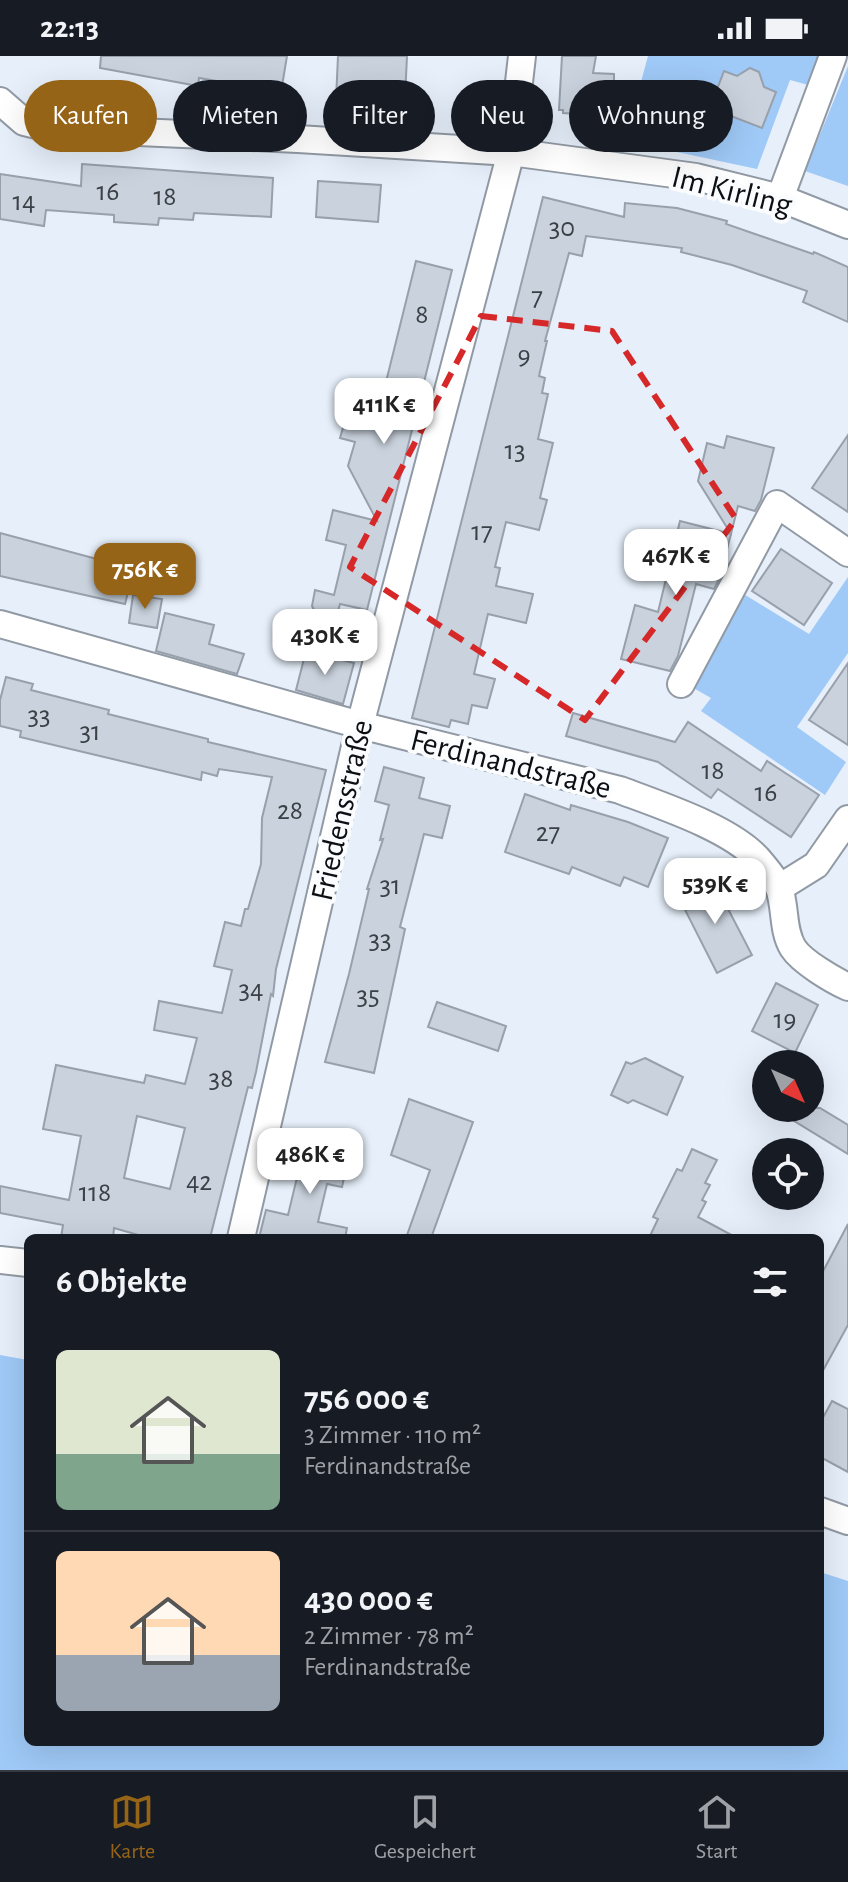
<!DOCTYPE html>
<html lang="de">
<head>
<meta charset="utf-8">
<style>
	body { margin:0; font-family:"Alegreya Sans",sans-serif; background:#242831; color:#f1f3f6; height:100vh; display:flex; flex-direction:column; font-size:30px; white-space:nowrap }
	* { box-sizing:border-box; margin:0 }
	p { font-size:26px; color:#9ea1a6 }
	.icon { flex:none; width:44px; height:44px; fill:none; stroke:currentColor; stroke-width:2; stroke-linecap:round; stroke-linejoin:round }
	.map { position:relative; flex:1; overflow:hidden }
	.sheet { position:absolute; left:24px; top:1178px; width:800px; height:512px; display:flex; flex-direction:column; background:#171b24; border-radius:12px; box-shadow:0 8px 32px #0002 }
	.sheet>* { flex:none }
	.guide { position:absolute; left:24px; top:24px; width:800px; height:72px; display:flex; gap:16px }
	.needle { width:52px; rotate:135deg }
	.controls { position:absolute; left:752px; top:994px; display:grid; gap:16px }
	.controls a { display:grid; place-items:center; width:72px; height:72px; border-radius:50%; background:#171b24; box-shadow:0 8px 32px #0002; font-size:40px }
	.price { position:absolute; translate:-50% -68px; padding:0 18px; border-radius:16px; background:#fff; color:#222; font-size:26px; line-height:52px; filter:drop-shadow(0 2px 4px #0008) }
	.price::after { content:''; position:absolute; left:50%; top:48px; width:24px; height:18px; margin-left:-12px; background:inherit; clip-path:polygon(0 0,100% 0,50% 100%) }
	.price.current { background:#966417; color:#fff }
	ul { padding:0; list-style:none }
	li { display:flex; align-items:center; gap:24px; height:200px; padding:0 32px }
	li+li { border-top:2px solid #363941 }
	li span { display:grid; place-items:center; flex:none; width:224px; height:160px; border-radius:12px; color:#555 }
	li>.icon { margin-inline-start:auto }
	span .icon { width:96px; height:96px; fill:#fffc; stroke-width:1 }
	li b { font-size:34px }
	h2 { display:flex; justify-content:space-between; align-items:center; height:96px; padding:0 32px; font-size:34px }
	.tag { padding:0 28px; border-radius:36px; background:#171b24; box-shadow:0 8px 32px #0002; font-size:28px; line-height:72px }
	.tag.current { background:#966417; color:#fff }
	.status { display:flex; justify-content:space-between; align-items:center; height:56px; padding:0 40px; background:#171b24; direction:ltr }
	.status svg { height:22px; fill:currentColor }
	.tabs { display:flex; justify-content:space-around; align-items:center; height:112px; border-top:2px solid #363941; background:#171b24; font-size:22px; color:#9ea1a6 }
	.tabs a { display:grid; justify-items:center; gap:4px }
	.tabs .current { color:#966417 }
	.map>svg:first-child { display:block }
	.green { fill:#9fc9f7 }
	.building { fill:#c9d2dd; stroke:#97a0ab; stroke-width:2; fill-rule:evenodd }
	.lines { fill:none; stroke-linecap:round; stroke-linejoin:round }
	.street-casing { stroke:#919aa4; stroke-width:30 }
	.street { stroke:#fff; stroke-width:26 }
	.marked { fill:none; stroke:#d62828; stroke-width:6; stroke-dasharray:16 10; stroke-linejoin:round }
	.labels { text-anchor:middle; stroke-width:8; stroke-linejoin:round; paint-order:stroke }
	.number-label { font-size:28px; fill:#3b4046 }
	.street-label { font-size:32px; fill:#0c0f13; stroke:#fafcfe }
</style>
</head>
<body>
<div class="status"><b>22:13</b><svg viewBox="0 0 49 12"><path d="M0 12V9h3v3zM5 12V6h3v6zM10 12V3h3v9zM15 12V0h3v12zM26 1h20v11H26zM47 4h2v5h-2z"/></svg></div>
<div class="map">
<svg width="848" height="1714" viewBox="0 0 848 1714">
	<rect width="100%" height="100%" fill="#e6effa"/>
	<!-- green -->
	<g class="green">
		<path d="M648,0H831L819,32L790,24L757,113L625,85Z"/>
		<path d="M848,10V130L805,115Z"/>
		<path d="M848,521V597L797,671L846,706L825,739L701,655L711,642L690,630L742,537L809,578Z"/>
		<path d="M0,1299L28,1304V1686H820V1516L848,1525V1714H0Z"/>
	</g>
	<!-- building -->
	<g class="building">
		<path d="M101,0H287L281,36L199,22L198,30L100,12Z"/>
		<path d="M338,0H407L405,42L364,41V45L336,44Z"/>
		<path d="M562,0H596L593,17L614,18V29L636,30L635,58L592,56V59L563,57V54H559Z"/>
		<path d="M750,12L759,16L764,31L776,36L762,72L710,52L724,15L737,20Z"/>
		<path d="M82,108L273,122L271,161L194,157L193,164L159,162L158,169L114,166V159L46,154L44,170L0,163V118L81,130Z"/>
		<path d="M318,125L381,129L378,166L316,161Z"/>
		<path d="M543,141L624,161L625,147L677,152L727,165L726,168L813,198L814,196L848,211V266L803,246L807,235L732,209L681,196L682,192L586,180L582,200L569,197L545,285H547L539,320L545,322L542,337L548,338L538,383L553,387L540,442L547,444L539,474L506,466L495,511L500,512L496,530L533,538L526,567L488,558L474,618L495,623L487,652L472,649L468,668L451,664L449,671L412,662Z"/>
		<path d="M416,205L452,214L367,554L340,548L330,585L312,550L315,534L334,539L346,489L326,484L333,454L377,465L348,410L355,386L340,382L348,355L368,360L374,332L384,334Z"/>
		<path d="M848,379V456L812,432Z"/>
		<path d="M727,380L774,392L761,444L755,455L738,450L731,478L698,425L707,387L724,392Z"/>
		<path d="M680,465L731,478L719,523L714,533L696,528L678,600L670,615L621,603L635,549L658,556Z"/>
		<path d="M0,477L134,513L125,548L0,520Z"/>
		<path d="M781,493L832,527L804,569L752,535Z"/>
		<path d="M133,539L162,543L157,572L129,567Z"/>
		<path d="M165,557L214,569L209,588L244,598L237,618L156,595Z"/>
		<path d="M306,595L354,607L343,648L296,634Z"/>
		<path d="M848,607V689L809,664Z"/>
		<path d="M6,621L33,628L31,634L109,654L108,658L208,683V686L326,714L276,913L273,940L271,938L256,1016L252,1032L248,1031L210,1182H149L114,1172L113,1182H61L63,1169L0,1157V1130L69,1144L81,1080L43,1073L56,1009L144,1027L146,1019L185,1028L197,982L154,974L159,945L222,957L232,914L214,910L225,866L241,870L245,853H248L261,808L262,762L272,721L219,713L217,720L202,716L201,724L20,681L21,675L0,670V644ZM137,1060L185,1072L170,1133L124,1122Z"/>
		<path d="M573,657L675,686L688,666L761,715L767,705L819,739L791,781L718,733L711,742L658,706L566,680Z"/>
		<path d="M384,711L424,722L419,742L450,750L442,782L424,778L400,871L405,873L374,1017L325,1006L349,918L369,833H367L383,783L380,784L389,749L375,745Z"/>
		<path d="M525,738L570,754L571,749L628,766L668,782L648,831L624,821L620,830L572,811L569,818L505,796Z"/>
		<path d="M712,822L752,899L717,917L678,840Z"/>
		<path d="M776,927L818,949L795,997L752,975Z"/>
		<path d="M437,946L506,970L498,995L428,971Z"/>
		<path d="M645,1002L683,1021L667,1059L633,1044L628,1047L611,1039L626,1006L631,1008Z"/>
		<path d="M409,1043L473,1066L431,1182H406L430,1114L391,1099Z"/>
		<path d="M773,1052H820L848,1069V1098Z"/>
		<path d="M306,1084L350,1095L342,1131L327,1128L318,1166L347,1172L345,1182H259L266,1154L288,1159Z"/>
		<path d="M692,1093L717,1104L705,1127L710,1129L702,1144L706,1146L698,1161L737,1182H649L658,1163L653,1161L677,1113L682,1115Z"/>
		<path d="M848,1168V1269L820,1320V1221Z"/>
		<path d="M832,1345L848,1353V1416L820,1401V1367Z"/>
	</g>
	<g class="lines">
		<!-- street casing -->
		<g class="street-casing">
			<g id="street">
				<path d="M0,45L24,66L48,72L298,83L511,96L696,121L780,142L848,169"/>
				<path d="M780,142L833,0"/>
				<path d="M0,568L360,669L620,734C659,749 728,771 757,802C764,810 775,823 779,832C786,851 782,874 793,892C802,906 833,924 848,931"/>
				<path d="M681,628L777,448L848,497"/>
				<path d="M779,832L816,809L848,763"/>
				<path d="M241,1182L360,669L511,96L522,0"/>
				<path d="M0,1204L28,1207"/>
				<path d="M820,1455L848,1465"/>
			</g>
		</g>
		<!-- street -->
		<use href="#street" class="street"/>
	</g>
	<!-- marked area -->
	<path class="marked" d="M481,260L612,275L736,463L585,664L350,511Z"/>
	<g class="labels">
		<!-- number labels -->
		<g class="number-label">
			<text x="108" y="144">16</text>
			<text x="165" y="149">18</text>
			<text x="24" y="154">14</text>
			<text x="562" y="180">30</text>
			<text x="537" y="249">7</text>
			<text x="422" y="267">8</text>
			<text x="524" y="308">9</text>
			<text x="515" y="403">13</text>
			<text x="482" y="484">17</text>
			<text x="39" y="668">33</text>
			<text x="90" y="684">31</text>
			<text x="713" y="723">18</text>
			<text x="766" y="745">16</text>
			<text x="290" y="763">28</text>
			<text x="548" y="785">27</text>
			<text x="390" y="838">31</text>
			<text x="380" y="892">33</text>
			<text x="251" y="942">34</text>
			<text x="368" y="948">35</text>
			<text x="785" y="972">19</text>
			<text x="221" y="1031">38</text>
			<text x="199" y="1134">42</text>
			<text x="95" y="1145">118</text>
		</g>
		<!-- street labels -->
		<g class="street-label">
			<text transform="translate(732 134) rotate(14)" y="11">Im Kirling</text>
			<text transform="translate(511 707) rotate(14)" y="11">Ferdinandstraße</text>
			<text transform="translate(341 754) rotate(-77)" y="11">Friedensstraße</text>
		</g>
	</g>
</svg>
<div class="controls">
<a><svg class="needle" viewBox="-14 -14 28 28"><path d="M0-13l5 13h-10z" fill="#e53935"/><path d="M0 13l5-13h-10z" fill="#9ea1a6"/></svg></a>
<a><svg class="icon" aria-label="locate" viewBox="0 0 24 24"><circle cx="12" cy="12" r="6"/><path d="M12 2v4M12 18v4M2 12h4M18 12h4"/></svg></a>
</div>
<b class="price" style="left:384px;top:390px">411K €</b>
<b class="price" style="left:676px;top:541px">467K €</b>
<b class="price current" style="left:145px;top:555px">756K €</b>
<b class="price" style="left:325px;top:621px">430K €</b>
<b class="price" style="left:715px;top:870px">539K €</b>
<b class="price" style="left:310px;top:1140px">486K €</b>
<div class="guide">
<a class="tag current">Kaufen</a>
<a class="tag">Mieten</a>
<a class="tag">Filter</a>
<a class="tag">Neu</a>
<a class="tag">Wohnung</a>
</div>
<section class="sheet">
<h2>6 Objekte<svg class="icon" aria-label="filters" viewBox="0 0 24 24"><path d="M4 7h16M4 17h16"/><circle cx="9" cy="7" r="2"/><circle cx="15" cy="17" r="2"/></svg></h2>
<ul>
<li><span style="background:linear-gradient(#dfe7d0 65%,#7fa58c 0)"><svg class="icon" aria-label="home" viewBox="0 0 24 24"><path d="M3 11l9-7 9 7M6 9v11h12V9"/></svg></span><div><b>756 000 €</b><p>3 Zimmer · 110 m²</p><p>Ferdinandstraße</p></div></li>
<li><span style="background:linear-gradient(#ffd9b3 65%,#9aa5b1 0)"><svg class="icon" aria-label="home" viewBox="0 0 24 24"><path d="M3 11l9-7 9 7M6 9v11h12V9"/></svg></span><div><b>430 000 €</b><p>2 Zimmer · 78 m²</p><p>Ferdinandstraße</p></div></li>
</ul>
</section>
</div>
<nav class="tabs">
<a class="current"><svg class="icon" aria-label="map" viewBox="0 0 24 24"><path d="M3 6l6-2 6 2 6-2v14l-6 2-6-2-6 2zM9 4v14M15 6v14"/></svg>Karte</a>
<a><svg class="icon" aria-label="saved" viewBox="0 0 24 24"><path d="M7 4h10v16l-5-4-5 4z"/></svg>Gespeichert</a>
<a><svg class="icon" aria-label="home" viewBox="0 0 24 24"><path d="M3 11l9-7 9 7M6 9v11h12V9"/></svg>Start</a>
</nav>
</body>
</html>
